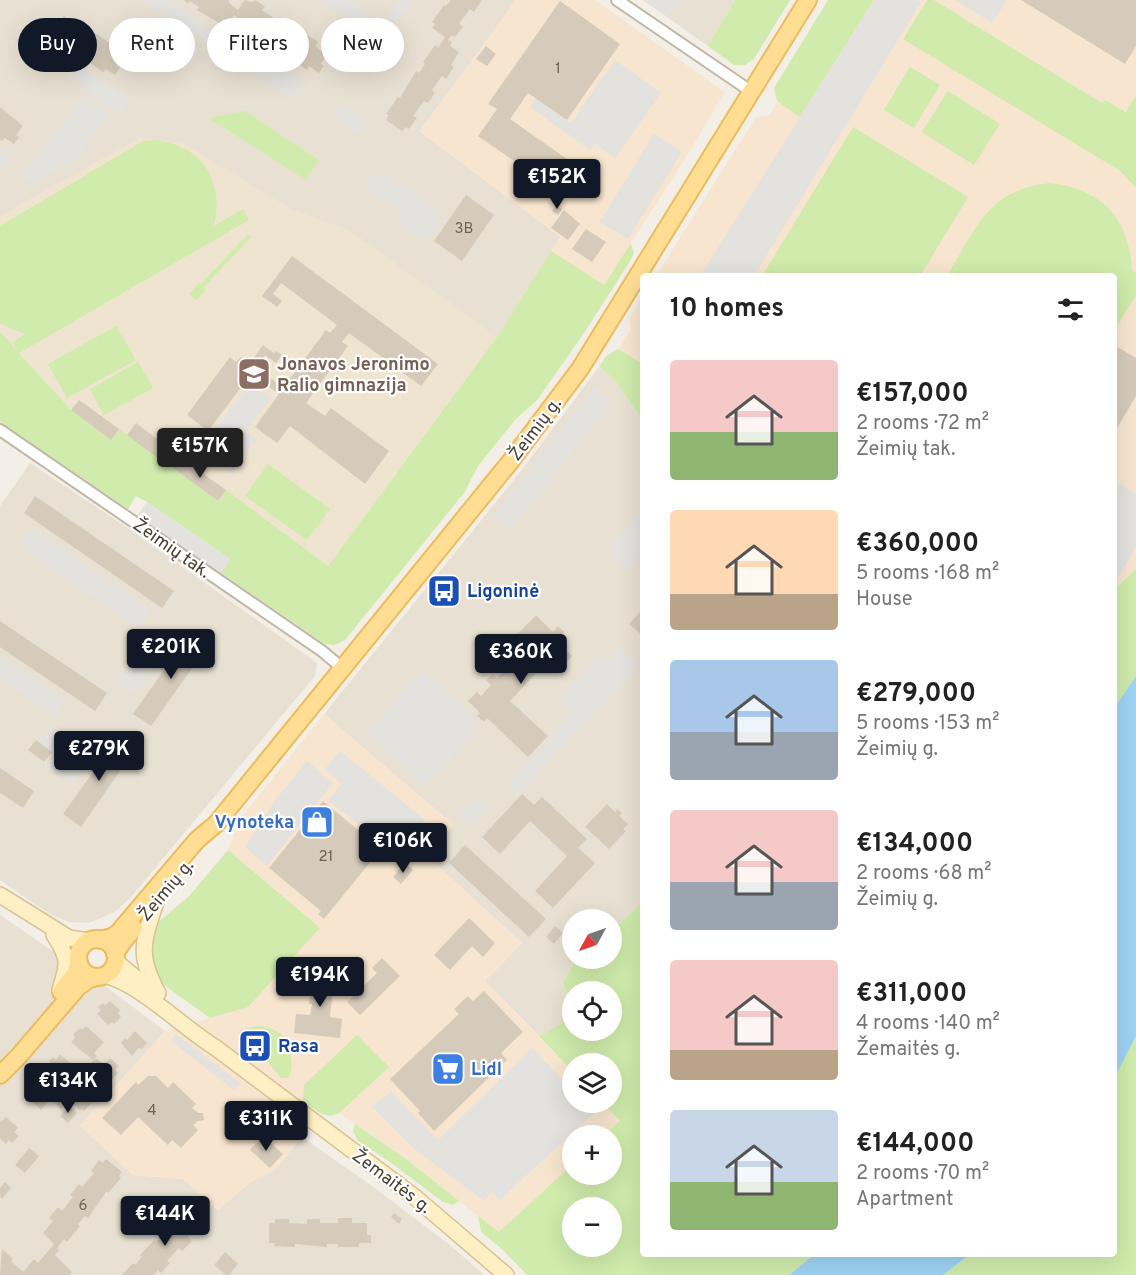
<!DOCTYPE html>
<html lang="en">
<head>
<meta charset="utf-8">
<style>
	body { margin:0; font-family:Overpass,sans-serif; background:#f2f2f2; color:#222; height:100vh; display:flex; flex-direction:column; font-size:22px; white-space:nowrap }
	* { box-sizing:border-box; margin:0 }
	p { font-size:20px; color:#767676 }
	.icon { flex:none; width:33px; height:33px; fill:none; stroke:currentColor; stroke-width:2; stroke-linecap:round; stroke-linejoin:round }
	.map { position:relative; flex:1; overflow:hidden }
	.details { position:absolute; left:640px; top:273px; width:477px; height:984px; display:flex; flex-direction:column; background:#fff; border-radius:6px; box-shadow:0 6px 24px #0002 }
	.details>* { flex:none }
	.banner { position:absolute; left:18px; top:18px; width:532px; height:54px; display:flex; gap:12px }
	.needle { width:39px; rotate:230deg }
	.buttons { position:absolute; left:562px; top:909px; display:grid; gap:12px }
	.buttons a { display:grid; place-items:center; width:60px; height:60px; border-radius:50%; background:#fff; box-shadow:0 6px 24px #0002; font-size:30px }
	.price { position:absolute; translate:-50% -51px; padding:0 14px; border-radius:6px; background:#111827; color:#fff; font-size:20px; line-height:39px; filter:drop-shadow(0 2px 3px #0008) }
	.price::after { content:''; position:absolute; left:50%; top:36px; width:18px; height:14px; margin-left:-9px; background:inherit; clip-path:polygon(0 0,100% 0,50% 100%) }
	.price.on { background:#222; color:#fff }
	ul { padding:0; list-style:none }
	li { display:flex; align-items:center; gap:18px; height:150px; padding:0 30px }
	li span { display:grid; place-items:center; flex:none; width:168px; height:120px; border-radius:6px; color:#555 }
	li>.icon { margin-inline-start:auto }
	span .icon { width:72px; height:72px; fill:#fffc; stroke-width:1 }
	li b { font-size:26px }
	h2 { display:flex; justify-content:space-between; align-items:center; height:72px; padding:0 30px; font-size:26px }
	.tag { padding:0 21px; border-radius:27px; background:#fff; box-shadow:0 6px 24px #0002; font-size:21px; line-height:54px }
	.tag.on { background:#111827; color:#fff }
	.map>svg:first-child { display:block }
	.residential { fill:#e8e1d3 }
	.commercial { fill:#f7e5cf }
	.education { fill:#eee4cf }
	.green { fill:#d0ebac; fill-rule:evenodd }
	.parking { fill:#e4e2de }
	.water { fill:#9ed3f4 }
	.building { fill:#d6cbba }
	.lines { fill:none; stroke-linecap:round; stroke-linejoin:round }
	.minor-casing { stroke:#c0b7a8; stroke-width:14 }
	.secondary-casing { stroke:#d7c393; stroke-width:18 }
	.primary-casing { stroke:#eabc5d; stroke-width:20 }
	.minor { stroke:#fff; stroke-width:10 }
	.secondary { stroke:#ffefc5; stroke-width:15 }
	.primary { stroke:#ffde94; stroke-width:16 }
	.labels { text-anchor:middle; stroke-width:4.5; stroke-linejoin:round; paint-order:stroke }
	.number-label { font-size:15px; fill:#6b6256 }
	.education-label { font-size:18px; font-weight:bold; fill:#785e54; stroke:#fff; text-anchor:start }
	.street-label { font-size:18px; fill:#473f35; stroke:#fff }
	.transit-label { font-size:18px; font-weight:bold; fill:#164399; stroke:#fff; text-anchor:start }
	.shop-label { font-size:18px; font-weight:bold; fill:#366cbe; stroke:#fff; text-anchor:end }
</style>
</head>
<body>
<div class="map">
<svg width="1136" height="1275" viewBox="0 0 1136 1275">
	<rect width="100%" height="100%" fill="#f4efe6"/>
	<!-- residential -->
	<g class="residential">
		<path d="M0,0H516L420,131L560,237L497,337L160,460L119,430L0,332Z"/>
		<path d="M643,0H735L708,46Z"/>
		<path d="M599,367L614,379L643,421V901L612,931V920H573V958L576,959L563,983L573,1006V1017L539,1036L485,981L522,943L427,856L453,825L324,714L521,471Z"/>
		<path d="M30,463L128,528L317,663L315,676L131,897L115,912L89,923L69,922L48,913L0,880V506Z"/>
		<path d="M0,915L113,992L165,1031L80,1126L133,1175L183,1179L218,1210L252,1181L274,1171L302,1137L372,1186L450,1245L484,1275H0Z"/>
	</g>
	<!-- commercial -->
	<g class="commercial">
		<path d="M516,0H595L725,92L685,159L604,285L551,251L560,237L420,132Z"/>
		<path d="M874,0H927L903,38L1120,171L1136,188V569L1115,589L1114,276H656L756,117L770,115L777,101L800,116Z"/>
		<path d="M934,0H1136V96L1127,112L1105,100L1102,103Z"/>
		<path d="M643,296V364L618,349L631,330L629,319Z"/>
		<path d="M324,714L454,825L427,856L522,943L485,981L573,1072V1102L603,1103L620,1121L604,1135L573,1136V1164L499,1233L406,1159L339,1113L389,1067L304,1085L302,1137L274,1171L252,1181L218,1210L183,1179L133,1175L80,1126L165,1031L248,1007L319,928L228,850L240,819Z"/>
	</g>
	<!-- education -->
	<path class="education" d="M141,137L185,144L293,210L349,230L497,337L328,566L226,491L218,501L119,430L111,440L71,410L0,332V216Z"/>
	<!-- green -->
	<g class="green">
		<path d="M735,0H790L754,59L745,65H734L708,46Z"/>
		<path d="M828,0H874L800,117L777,101L774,88Z"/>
		<path d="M927,0H934L1102,103L1105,100L1126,112L1136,96V188L1120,171L903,39Z"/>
		<path d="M910,67L940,85L914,128L884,110Z"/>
		<path d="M948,91L1000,124L974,165L922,132Z"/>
		<path d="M245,111L319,160L306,180L208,118Z"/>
		<path d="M853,127L968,197L920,276H762Z"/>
		<path d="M156,140C203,146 224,181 214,226L243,209L249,220L19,353L71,410L111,439L119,429L218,501L226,490L328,566L497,337L551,251L604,285L631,243L634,253L629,263L584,333L538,399L515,420L478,466L464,493L345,640L335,645L325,644L221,573L230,559L147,502L136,496L128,509L0,422V332L17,350L13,342L25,334L0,324V226L143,141Z"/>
		<path d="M1050,183C1102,189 1129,218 1132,270L1136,273V295L1115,329L1114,276H947C976,228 988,190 1050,183Z"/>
		<path d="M248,234L251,237L204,287L206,290L196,300L189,294L199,283L201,284Z"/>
		<path d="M116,326L136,360L67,398L48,364Z"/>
		<path d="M618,349L643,364V421L614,379L599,367L606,356Z"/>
		<path d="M138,362L153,388L104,415L90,389Z"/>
		<path d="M268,464L330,509L307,540L245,496Z"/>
		<path d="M1136,569V676L1115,707V589Z"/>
		<path d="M228,850L320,928L248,1007L210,1018L154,978L147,954L155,925L189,896Z"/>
		<path d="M643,901L644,1254H815L789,1275H527L503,1250L481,1232L478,1216L499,1232L573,1164V1174H612V1136L604,1135L620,1121L603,1103L612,1102V1064H573V1072L539,1036L573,1017V1030H612V992H573V1006L563,983L576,959L612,958V931ZM573,1208H612V1246H573Z"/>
		<path d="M260,1026C280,1029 291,1039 291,1059C292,1067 292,1071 288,1078H281L258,1050L238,1035C243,1027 252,1027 260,1026Z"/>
		<path d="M357,1035L389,1067L339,1113C325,1121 314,1109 303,1100L304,1085Z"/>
		<path d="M1136,1036V1275H943L970,1254H1114L1115,1077Z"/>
		<path d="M355,1124L406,1159L459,1201L453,1205L443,1202L390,1162L358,1141L353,1131Z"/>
	</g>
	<!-- parking -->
	<g class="parking">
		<path d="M142,0H169L224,38L237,36L305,83L303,92L291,98Z"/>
		<path d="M321,0H351L368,12L359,26Z"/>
		<path d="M399,0H413L379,49L369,43Z"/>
		<path d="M643,0H680L669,18Z"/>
		<path d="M874,0H917L921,2L754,276H700Z"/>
		<path d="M955,0H1007L992,23Z"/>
		<path d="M70,60L131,99L120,115L86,91L74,76L63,69Z"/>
		<path d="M615,60L661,93L615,158L595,144L590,150L530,107L536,98L571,123Z"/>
		<path d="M83,95L109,113L78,157L33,183L23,177Z"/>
		<path d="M341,104L368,122L359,135L335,119L333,109Z"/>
		<path d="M654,134L682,152L628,239L600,222Z"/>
		<path d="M0,148L11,156L1,172L0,171Z"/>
		<path d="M383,173L435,210L440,221L426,241L397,222L402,213L365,187L368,176Z"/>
		<path d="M250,383L271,398L246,431L257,439L231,474L200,451Z"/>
		<path d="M595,387L612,401L511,530L494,516Z"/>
		<path d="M1115,481L1136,494V548L1115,582Z"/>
		<path d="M147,502L230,559L217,579L133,522Z"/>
		<path d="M643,510V554L628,570L606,550Z"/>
		<path d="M32,528L151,611L139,628L20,546Z"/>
		<path d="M158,626L174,637L134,694L118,683Z"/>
		<path d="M621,648L639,664L518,795L507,784L574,712L560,699L598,657L611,660Z"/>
		<path d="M0,656L66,700L56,715L0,679Z"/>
		<path d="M422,671L481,725L425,785L367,732Z"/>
		<path d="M50,725L93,756L73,785L47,766L56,753L39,741Z"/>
		<path d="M340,751L425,820L399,852L391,845L389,847L328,801L341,784L325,769Z"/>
		<path d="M307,761L333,783L267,866L245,847L274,802Z"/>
		<path d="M475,796L488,809L471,826L458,814Z"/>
		<path d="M176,1034L240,1083L234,1090L171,1041Z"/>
		<path d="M532,1048L573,1091V1102L584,1103L594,1113L500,1200L492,1192L484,1201L413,1148L372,1107L391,1091L438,1140Z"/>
	</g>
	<!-- water -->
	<g class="water">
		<path d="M1136,676V1036L1115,1077V707Z"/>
		<path d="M815,1254H970L943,1275H789Z"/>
	</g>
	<!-- building -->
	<g class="building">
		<path d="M183,0H229L228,2L238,10L245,0L252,2L256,0L265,7L262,10L278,21L280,17L291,25L289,28L303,38L306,34L318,42L315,46L327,55L321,64L324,66L319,73L309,66L307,70L289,57L291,55L282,49L280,51L256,31L255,33L238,21L239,19L234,15L226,27L197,10L199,7L190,1L188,3Z"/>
		<path d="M451,0H482L474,12L470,9L459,24L463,27L455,37L452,35L448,40L452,42L450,46L459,52L451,65L454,67L446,79L442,76L432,90L435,93L428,103L424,101L413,116L417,118L409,129L406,127L402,131L386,120L389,115L386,114L398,97L400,98L416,71L419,73L425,64L423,62L435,45L438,48L445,37L432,28L435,24L432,22L444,5L446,6Z"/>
		<path d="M1021,0H1136V46L1125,64Z"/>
		<path d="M560,1L620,44L567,120L528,93L510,119L574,164L556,190L478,136L497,109L488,104Z"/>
		<path d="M64,16L76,24L78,21L114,46L112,48L124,56L117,66L120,67L115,75L106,69L103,72L85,59L87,56L78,50L76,52L58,40L60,37L51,31Z"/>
		<path d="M486,46L496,54L487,66L476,59Z"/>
		<path d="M0,107L23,126L16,135L19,137L14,144L5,138L2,141L0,140Z"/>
		<path d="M466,195L494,215L462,261L434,241Z"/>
		<path d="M556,205L562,209L558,215L552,211Z"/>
		<path d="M564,210L580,224L568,240L551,228Z"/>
		<path d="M586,229L606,242L592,262L572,249Z"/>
		<path d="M292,256L438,364L421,386L349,333L342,342L348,346L306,403L325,416L331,408L389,451L365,484L290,426L277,443L255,427L279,394L251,374L208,431L187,415L230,357L236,362L241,357L250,363L263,345L274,353L276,351L282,355L276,363L265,355L256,367L283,388L326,330L330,333L337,325L281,283L273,294L282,301L277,307L262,296Z"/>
		<path d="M1114,345L1136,358V396L1114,433Z"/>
		<path d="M79,400L119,429L111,440L71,410Z"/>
		<path d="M136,423L169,448L160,460L127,435Z"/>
		<path d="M181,458L226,490L218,501L173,468Z"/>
		<path d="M35,496L174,591L162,608L24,513Z"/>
		<path d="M644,608V637L629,624Z"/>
		<path d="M536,615L553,632L558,626L564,632L559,637L565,643L562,646L572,656L564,665L553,655L510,701L548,736L528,757L487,718L484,722L477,716L480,713L468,701L477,692L481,696L491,685L486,680L493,674L497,678L520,653L509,643Z"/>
		<path d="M0,621L107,693L95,711L0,647Z"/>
		<path d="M190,633L208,646L151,726L133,714Z"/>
		<path d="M119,736L136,748L81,827L63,814Z"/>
		<path d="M36,740L52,752L44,762L28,750Z"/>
		<path d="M0,768L34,791L23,808L0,793Z"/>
		<path d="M522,794L534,805L542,797L587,839L578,848L595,863L553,908L535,891L567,856L530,821L500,854L482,837Z"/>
		<path d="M323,801L375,844L378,840L384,845L324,919L318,914L321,911L269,868Z"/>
		<path d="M607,804L615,812L617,809L622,813L619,816L628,824L623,829L626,831L609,849L585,827Z"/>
		<path d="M465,845L546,919L529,937L449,863Z"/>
		<path d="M405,863L413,870L401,884L393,877Z"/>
		<path d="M469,918L495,943L483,957L472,946L450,970L434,955Z"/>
		<path d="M555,926L563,933L554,944L546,937Z"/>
		<path d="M382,958L400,976L360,1015L347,1002L377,973L372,968Z"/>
		<path d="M313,968L335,970L330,1017L342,1019L340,1038L294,1033L296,1014L310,1015L312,1004H309Z"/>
		<path d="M484,991L523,1032L501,1053L507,1060L434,1131L418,1113L420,1111L390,1079L459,1014L454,1009L468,996L473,1001Z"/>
		<path d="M110,1001L120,1010L118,1013L121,1017L114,1024L112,1022L108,1025L97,1014L101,1010L98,1007L103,1003L105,1005Z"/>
		<path d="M86,1026L104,1042L94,1053L97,1056L93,1060L71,1042L75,1038L73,1034L79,1029H83Z"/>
		<path d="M135,1031L147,1043L142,1049L139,1048L132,1056L121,1043L125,1038L127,1040Z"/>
		<path d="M60,1054L80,1072L70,1083L63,1076L60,1080L47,1069L52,1064L49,1061L53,1057L56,1060Z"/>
		<path d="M96,1058L104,1065L110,1058L119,1066L115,1070L118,1073L108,1083L89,1065Z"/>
		<path d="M148,1076H156L168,1088L173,1082L196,1104L192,1108L198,1113H203L204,1120L198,1121L193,1125L198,1130L181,1148L172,1140L168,1145L138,1117L121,1135L102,1118L136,1082L138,1085Z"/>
		<path d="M37,1082L49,1092L44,1098L48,1102L41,1110L25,1095Z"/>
		<path d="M88,1087L98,1096L84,1111L82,1109L80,1111L71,1101L76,1095L78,1098Z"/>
		<path d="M58,1096L66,1104L61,1109L53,1101Z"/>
		<path d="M69,1106L77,1113L68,1123L60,1116Z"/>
		<path d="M6,1117L18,1128L14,1132L19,1136L12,1143L9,1140L6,1144L0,1138V1120L1,1122Z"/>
		<path d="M263,1136L283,1154L270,1168L250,1150Z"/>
		<path d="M29,1148L39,1156L25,1173L15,1165Z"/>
		<path d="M106,1159L122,1172L119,1176L121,1178L108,1193L106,1192L88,1218L85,1216L78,1224L80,1226L67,1242L64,1239L57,1248L59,1250L55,1255L72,1272L70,1275H0L2,1249L13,1259L11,1261L23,1272L34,1259L38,1263L54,1244L43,1233L53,1221L49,1218L58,1207L62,1211L73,1197L70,1195L79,1184L82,1187L94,1173L91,1171L99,1160L103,1163Z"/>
		<path d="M5,1182L11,1188L2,1199L0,1197V1188Z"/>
		<path d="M186,1210L193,1215L190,1218L199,1226L188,1237L192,1241L182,1251L179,1248L167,1261L170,1263L161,1273L158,1270L154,1275H122L133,1263L135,1265L142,1257L140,1255L154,1240L156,1242L163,1234L161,1232L175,1216L178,1219Z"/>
		<path d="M394,1213L402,1219L399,1224L391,1217Z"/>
		<path d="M338,1218H352V1223H367V1235H371V1243H359V1247H338V1244H327V1247L295,1244V1247L274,1246L275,1243H269V1223H275V1219H289V1223L307,1224V1219H320V1223H338Z"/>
		<path d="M225,1252L238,1264L229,1275H226L214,1265Z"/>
	</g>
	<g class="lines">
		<!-- minor casing -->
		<g class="minor-casing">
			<g id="minor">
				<path d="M617,0L752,92"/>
				<path d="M0,430L322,651L342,668"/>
			</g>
		</g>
		<!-- secondary casing -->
		<g class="secondary-casing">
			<g id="secondary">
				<path d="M0,895L69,938L89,941"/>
				<path d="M156,902C143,942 137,955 158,993"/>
				<path d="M54,935C70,959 68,964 60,990"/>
				<path d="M116,958L119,964L151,991"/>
				<path d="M105,975C142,985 182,1027 216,1048L416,1198L506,1275"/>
			</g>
		</g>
		<!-- primary casing -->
		<g class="primary-casing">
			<g id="primary">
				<circle cx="97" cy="958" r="19"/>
				<path d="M101,940L112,937L118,933L197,840L216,824L510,462L580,369L808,0"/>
				<path d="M115,954L122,943L134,928"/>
				<path d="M61,992L75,974L79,962"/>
				<path d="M0,1075L18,1057L78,987L89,979L97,977"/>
			</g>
		</g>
		<!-- minor -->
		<use href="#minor" class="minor"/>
		<!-- secondary -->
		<use href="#secondary" class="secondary"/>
		<!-- primary -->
		<use href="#primary" class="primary"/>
	</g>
	<!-- icons -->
	<defs>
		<g id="school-square" transform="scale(1.725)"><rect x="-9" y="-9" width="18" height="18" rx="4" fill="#8d6e63" stroke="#fff"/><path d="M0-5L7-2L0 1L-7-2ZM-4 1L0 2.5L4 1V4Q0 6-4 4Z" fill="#fff"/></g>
		<g id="bus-square" transform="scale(1.725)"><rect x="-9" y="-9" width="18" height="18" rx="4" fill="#1a4fb4" stroke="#fff"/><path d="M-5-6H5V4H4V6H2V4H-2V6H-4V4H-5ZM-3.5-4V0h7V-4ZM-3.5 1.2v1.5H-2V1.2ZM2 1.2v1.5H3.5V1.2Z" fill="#fff"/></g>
		<g id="shop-square" transform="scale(1.725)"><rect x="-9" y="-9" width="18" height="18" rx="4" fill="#3f7fe0" stroke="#fff"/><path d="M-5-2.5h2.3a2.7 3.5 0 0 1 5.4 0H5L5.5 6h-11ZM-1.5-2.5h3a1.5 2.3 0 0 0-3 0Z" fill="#fff"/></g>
		<g id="supermarket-square" transform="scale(1.725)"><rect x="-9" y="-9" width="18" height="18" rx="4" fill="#3f7fe0" stroke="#fff"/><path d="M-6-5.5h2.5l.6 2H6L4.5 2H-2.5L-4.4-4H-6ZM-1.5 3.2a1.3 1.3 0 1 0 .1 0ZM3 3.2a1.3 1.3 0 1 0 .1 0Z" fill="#fff"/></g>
	</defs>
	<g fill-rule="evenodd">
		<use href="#school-square" x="254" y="374"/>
		<use href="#bus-square" x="444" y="591"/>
		<use href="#shop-square" x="317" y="822"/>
		<use href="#bus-square" x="255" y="1046"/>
		<use href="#supermarket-square" x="448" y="1069"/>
	</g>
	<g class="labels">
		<!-- number labels -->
		<g class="number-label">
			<text x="558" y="73">1</text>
			<text x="464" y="233">3B</text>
			<text x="326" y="861">21</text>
			<text x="152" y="1115">4</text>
			<text x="83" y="1210">6</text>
		</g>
		<!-- education labels -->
		<g class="education-label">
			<text x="277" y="370">Jonavos Jeronimo<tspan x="277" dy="21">Ralio gimnazija</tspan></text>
		</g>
		<!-- street labels -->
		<g class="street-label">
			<text transform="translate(535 429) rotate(-53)" y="6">Žeimių g.</text>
			<text transform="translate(172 548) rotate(35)" y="6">Žeimių tak.</text>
			<text transform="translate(166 890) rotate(-50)" y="6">Žeimių g.</text>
			<text transform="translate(392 1181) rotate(37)" y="6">Žemaitės g.</text>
		</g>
		<!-- transit labels -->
		<g class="transit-label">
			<text x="467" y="597">Ligoninė</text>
			<text x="278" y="1052">Rasa</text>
		</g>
		<!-- shop labels -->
		<g class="shop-label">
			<text x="294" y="828">Vynoteka</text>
			<text x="471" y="1075" text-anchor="start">Lidl</text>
		</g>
	</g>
</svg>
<div class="buttons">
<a><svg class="needle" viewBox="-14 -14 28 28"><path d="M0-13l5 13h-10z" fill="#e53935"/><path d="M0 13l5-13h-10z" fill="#767676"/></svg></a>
<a><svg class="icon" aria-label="locate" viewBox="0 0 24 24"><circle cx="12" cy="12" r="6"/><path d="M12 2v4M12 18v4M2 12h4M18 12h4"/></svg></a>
<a><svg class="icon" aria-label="layers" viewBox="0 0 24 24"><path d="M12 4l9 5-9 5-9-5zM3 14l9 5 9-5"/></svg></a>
<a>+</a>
<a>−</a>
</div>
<b class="price" style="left:557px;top:210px">€152K</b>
<b class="price on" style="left:200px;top:479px">€157K</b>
<b class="price" style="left:171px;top:680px">€201K</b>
<b class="price" style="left:521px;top:685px">€360K</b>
<b class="price" style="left:99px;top:782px">€279K</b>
<b class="price" style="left:403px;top:874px">€106K</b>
<b class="price" style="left:320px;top:1008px">€194K</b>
<b class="price" style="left:68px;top:1114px">€134K</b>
<b class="price" style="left:266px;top:1152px">€311K</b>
<b class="price" style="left:165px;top:1247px">€144K</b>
<div class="banner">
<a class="tag on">Buy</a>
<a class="tag">Rent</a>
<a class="tag">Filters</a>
<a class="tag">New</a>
</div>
<section class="details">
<h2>10 homes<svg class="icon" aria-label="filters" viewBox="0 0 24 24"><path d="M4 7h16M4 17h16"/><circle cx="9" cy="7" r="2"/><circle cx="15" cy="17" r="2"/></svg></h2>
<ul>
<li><span style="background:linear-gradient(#f6c9c9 60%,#8fb573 0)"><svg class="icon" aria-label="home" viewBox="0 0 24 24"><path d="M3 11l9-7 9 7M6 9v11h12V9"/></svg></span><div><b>€157,000</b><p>2 rooms · 72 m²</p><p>Žeimių tak.</p></div></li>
<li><span style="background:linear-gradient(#ffd9b3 70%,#b9a48a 0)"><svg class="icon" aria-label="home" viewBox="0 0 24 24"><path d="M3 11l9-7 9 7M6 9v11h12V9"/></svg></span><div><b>€360,000</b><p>5 rooms · 168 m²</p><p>House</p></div></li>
<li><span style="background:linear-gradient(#a9c7e8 60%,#9aa5b1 0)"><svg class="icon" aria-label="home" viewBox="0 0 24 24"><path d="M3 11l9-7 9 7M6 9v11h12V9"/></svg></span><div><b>€279,000</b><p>5 rooms · 153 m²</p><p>Žeimių g.</p></div></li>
<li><span style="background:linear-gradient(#f6c9c9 60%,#9aa5b1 0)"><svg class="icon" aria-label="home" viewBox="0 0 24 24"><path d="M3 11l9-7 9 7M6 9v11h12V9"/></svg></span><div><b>€134,000</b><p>2 rooms · 68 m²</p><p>Žeimių g.</p></div></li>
<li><span style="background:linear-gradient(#f6c9c9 75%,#b9a48a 0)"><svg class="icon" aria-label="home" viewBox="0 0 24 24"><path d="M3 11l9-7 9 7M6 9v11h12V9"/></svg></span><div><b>€311,000</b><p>4 rooms · 140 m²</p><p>Žemaitės g.</p></div></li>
<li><span style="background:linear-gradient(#c9d6e8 60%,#8fb573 0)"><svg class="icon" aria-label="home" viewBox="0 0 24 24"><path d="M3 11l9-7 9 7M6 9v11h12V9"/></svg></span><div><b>€144,000</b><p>2 rooms · 70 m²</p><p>Apartment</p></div></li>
</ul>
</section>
</div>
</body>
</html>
